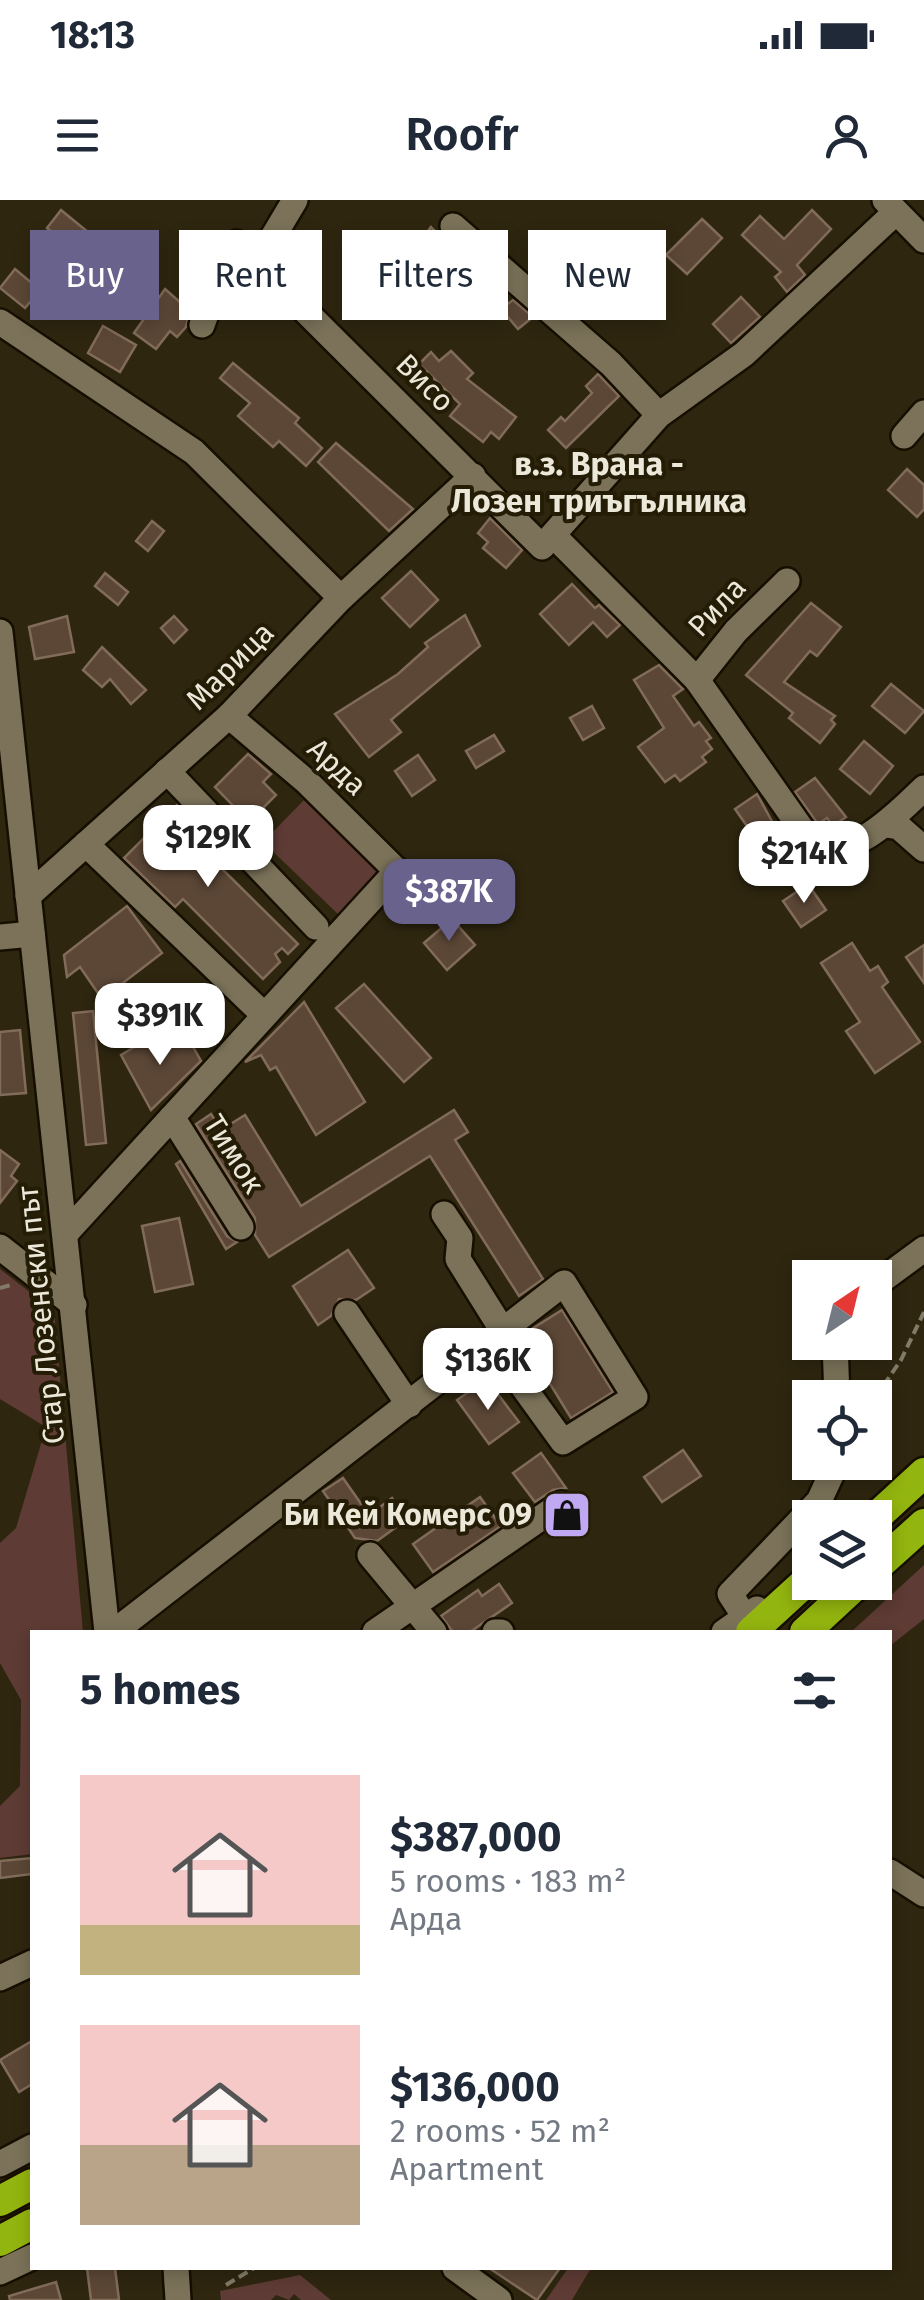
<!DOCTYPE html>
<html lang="en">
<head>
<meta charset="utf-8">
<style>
	body { margin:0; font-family:"Fira Sans",sans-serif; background:#f6f6f7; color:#1f2937; height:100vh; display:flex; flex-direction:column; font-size:38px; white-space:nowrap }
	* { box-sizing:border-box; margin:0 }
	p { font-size:32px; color:#747a83 }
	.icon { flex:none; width:55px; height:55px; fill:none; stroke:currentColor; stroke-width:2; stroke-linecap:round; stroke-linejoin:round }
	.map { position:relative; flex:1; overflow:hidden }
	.details { position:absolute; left:30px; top:1430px; width:862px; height:640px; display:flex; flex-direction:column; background:#fff; border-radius:0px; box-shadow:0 5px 15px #0003 }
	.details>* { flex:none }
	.banner { position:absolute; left:30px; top:30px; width:865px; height:90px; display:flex; gap:20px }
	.needle { width:65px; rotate:35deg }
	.fabs { position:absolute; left:792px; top:1060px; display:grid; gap:20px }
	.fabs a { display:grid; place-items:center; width:100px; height:100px; border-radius:0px; background:#fff; box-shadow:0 5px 15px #0003; font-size:50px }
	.price { position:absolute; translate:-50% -85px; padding:0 22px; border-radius:20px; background:#fff; color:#222; font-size:32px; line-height:65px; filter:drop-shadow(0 2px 5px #0008) }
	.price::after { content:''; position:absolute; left:50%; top:60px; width:30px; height:22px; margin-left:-15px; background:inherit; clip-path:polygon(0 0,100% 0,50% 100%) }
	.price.on { background:#68628c; color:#fff }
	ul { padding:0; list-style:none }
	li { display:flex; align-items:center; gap:30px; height:250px; padding:0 50px }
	li span { display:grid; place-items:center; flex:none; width:280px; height:200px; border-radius:0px; color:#555 }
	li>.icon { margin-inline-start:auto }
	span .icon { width:120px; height:120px; fill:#fffc; stroke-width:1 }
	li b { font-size:42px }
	h2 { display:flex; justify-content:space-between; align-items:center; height:120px; padding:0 50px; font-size:42px }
	.pill { padding:0 35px; border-radius:0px; background:#fff; box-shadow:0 5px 15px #0003; font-size:35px; line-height:90px }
	.pill.on { background:#68628c; color:#fff }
	.status { display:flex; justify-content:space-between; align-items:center; height:70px; padding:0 50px; background:#fff; direction:ltr }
	.status svg { height:28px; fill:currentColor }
	header { display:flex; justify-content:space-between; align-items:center; height:130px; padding:0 50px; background:#fff; font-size:45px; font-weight:600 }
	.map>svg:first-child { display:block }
	.green { fill:#5e3b35 }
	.building { fill:#5c4736; stroke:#816b59; stroke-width:2.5 }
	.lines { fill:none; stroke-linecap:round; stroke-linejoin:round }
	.minor-casing { stroke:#160f00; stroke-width:30 }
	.highway-casing { stroke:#160f00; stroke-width:35 }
	.path { stroke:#827b68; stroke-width:4; stroke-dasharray:10 5; stroke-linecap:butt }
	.minor { stroke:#7b7259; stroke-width:25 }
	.highway { stroke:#93b50f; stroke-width:30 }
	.labels { text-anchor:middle; stroke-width:8; stroke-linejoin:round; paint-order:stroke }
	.street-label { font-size:30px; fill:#ebe7d9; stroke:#241c05 }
	.poi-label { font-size:30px; font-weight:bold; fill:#ebe7d9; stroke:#241c05; text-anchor:end }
	.neighbourhood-label { font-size:32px; font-weight:bold; fill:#ebe7d9; stroke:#241c05 }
</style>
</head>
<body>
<div class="status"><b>18:13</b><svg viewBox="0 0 49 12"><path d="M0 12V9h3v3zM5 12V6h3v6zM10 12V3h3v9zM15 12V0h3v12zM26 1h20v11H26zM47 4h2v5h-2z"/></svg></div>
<header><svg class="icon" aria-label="menu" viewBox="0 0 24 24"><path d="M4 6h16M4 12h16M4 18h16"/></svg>Roofr<svg class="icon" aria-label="person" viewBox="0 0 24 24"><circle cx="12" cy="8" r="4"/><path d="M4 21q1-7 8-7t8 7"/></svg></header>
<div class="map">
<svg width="924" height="2100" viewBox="0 0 924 2100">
	<rect width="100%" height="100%" fill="#2e260f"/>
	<!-- green -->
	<g class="green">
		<path d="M304,600L381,673L340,716L263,642Z"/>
		<path d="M0,1069L54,1111L83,1432H32V1654L0,1658V1606L20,1586L21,1500L0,1463V1343L16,1328L46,1227L0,1199Z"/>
		<path d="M924,1365V1419L890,1446V1432H851Z"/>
		<path d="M568,2068H591L572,2100H546Z"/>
		<path d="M300,2075L331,2100H301L294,2094L289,2100L276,2095L271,2100H221L220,2091Z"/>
	</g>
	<!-- building -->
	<g class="building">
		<path d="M61,10L111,51L97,69L47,28Z"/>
		<path d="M812,10L831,29L797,65L805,75L787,92L775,77L781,72L742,35L760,16L784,39Z"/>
		<path d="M702,19L722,38L687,74L666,55Z"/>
		<path d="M431,27L478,76L481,72L492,82L473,101L445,73L440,79L409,57Z"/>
		<path d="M15,69L40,90L25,108L0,88Z"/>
		<path d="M93,76L116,96L104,111L81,91Z"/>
		<path d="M165,89L190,111L186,127L177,137L170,131L156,149L134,133Z"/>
		<path d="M741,97L760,117L731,143L713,124Z"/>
		<path d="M513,100L533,117L518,129L501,109Z"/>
		<path d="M103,126L136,145L120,172L88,153Z"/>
		<path d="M451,151L473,173L467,179L516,217L499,239L491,232L483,242L450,216L460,204L419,164L431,152L439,161Z"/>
		<path d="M233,163L299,218L295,223L322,248L306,266L279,241L273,247L238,216L250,203L220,178Z"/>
		<path d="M598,174L619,196L566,248L548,230L561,217L565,221L592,193L586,186Z"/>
		<path d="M336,243L413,309L389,331L318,262Z"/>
		<path d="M907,269L924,285V309L917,317L888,290Z"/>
		<path d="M490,318L522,350L506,368L483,348L488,342L478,333Z"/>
		<path d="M152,321L164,331L148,351L136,341Z"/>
		<path d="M411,371L438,400L410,427L382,398Z"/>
		<path d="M105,373L128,392L118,405L95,386Z"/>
		<path d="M572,384L595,408L599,405L620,425L607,437L593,422L569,445L540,414Z"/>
		<path d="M811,403L841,427L817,456L810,451L784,482L835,516L831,520L835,524L820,543L789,518L793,513L746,475Z"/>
		<path d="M465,415L480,446L391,520L401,532L369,557L335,514L398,474L428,447L425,443Z"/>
		<path d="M67,416L74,452L35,459L29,427Z"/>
		<path d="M174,416L187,430L174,443L161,428Z"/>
		<path d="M102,447L146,490L131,504L110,479L102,487L83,470Z"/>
		<path d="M659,465L683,489L673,496L694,526L699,522L711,538L706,541L712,549L702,557L706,562L680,581L675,575L665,582L638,547L664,528L634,480Z"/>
		<path d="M891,484L924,511L905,533L872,506Z"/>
		<path d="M592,506L604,528L583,540L570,518Z"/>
		<path d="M494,535L504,551L476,568L466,551Z"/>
		<path d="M864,541L893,566L870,594L840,569Z"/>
		<path d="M248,554L271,574L263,582L276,595L249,622L215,587Z"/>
		<path d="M418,555L435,580L412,596L395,571Z"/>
		<path d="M815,578L846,617L833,626L827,618L818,624L795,592Z"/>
		<path d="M757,594L779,634L761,646L735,609Z"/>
		<path d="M177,605L222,652L213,660L298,744L288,754L282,748L275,754L280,762L263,779L183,699L175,707L124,658Z"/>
		<path d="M808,684L826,710L801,727L783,701Z"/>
		<path d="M127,706L162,753L102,799L80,767L67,777L64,755Z"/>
		<path d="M452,719L475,745L447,770L424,743Z"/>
		<path d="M852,743L870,771L878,766L888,782L882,787L920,842L875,873L846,831L860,822L821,763Z"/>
		<path d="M924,745V783L906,757Z"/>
		<path d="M364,784L431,858L404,882L336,808Z"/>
		<path d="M304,802L365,902L316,935L276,867L270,870L261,855L245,862Z"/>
		<path d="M93,811L106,943L86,945L73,813Z"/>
		<path d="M20,830L26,893L0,895V832Z"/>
		<path d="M187,836L201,861L151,910L121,855L150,838L158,852Z"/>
		<path d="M454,910L468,932L455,940L543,1079L519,1096L430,956L269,1057L255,1035V1018L196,924L211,914L221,930L245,915L301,1006Z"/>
		<path d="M0,950L19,964L11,976L17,981L0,1003Z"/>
		<path d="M180,961L227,1036L237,1042L226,1049L176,964Z"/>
		<path d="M179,1018L193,1084L155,1092L142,1026Z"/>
		<path d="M348,1050L374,1088L356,1100L339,1099L331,1116L318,1125L293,1086Z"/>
		<path d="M562,1110L613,1192L571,1218L531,1153L537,1149L527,1132Z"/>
		<path d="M479,1185L486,1195L494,1189L519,1222L489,1244L457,1200Z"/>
		<path d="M683,1250L701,1276L662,1302L644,1277Z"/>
		<path d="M541,1253L566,1288L553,1290L535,1302L513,1273Z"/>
		<path d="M343,1278L364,1308L376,1310L392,1298L406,1320L377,1341L355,1338L323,1291Z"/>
		<path d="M480,1297L501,1326L433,1372L413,1344Z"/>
		<path d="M499,1384L512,1403L470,1432H453L441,1416L478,1390L482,1396Z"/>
		<path d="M32,1658V1674L0,1678V1661Z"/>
		<path d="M32,1841V1884L19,1892L0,1860Z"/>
		<path d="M87,2068H115L119,2100H91Z"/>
		<path d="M489,2068H560L537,2100Z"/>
		<path d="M56,2082L61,2100H10L9,2096Z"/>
	</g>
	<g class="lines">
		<!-- minor casing -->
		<g class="minor-casing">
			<g id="minor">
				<path d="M885,0L924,40"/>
				<path d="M453,26L611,164L659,215"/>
				<path d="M258,62L295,0"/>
				<path d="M0,122L194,252L341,398"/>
				<path d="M202,125L225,61L237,43L542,347L659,215L744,154L896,12"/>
				<path d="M904,236L924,213"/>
				<path d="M554,336L697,480L810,641C847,667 898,613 924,588"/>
				<path d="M0,432L107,1432"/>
				<path d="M697,480L736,431L787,381"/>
				<path d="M167,571L316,727"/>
				<path d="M886,625L899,627L924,649"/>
				<path d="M86,644L262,813"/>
				<path d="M28,696L229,516L341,398L473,276"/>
				<path d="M0,737L32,734"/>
				<path d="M172,917L241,1027"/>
				<path d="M444,1014L460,1038L458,1059L503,1131"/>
				<path d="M66,1033L397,671L307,582L229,516"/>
				<path d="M0,1047L74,1105"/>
				<path d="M875,1085L924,1049"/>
				<path d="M347,1113L409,1205"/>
				<path d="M835,1142L837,1198"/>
				<path d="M370,1355L434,1432"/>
				<path d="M745,1417L730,1394L819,1301L837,1262"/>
				<path d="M114,1432L564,1083L635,1197L563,1242L490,1141"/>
				<path d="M375,1432L561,1304"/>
				<path d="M495,1432H501"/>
				<path d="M724,1432L757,1409"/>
				<path d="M890,1672L924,1694"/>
				<path d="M0,1778L32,1763"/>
				<path d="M0,1964L32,1947"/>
				<path d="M176,2068L178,2100"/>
				<path d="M455,2068L499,2100"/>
				<path d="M0,2072L32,2057"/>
			</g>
		</g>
		<!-- highway casing -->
		<g class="highway-casing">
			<g id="highway">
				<path d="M875,1318L924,1273"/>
				<path d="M875,1368L924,1324"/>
				<path d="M751,1432L810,1378"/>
				<path d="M805,1432L859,1382"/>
				<path d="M0,2001L32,1984"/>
				<path d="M0,2041L32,2024"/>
			</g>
		</g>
		<!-- path -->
		<g class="path">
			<path d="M0,1088L14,1084"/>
			<path d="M875,1198L901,1160L924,1112"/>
			<path d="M226,2085L254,2068"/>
		</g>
		<!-- minor -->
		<use href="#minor" class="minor"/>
		<!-- highway -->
		<use href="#highway" class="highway"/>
	</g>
	<!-- icons -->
	<defs>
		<g id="shop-square" transform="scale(2.5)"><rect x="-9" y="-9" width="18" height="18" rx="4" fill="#c1a8f3" stroke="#241c05"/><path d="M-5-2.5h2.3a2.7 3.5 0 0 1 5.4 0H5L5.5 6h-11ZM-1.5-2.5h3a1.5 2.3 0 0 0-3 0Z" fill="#111"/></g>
	</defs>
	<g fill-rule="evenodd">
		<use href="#shop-square" x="567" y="1315"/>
	</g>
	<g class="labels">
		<!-- street labels -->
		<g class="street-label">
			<text transform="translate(425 183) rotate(45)" y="10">Висо</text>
			<text transform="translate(717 407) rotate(-47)" y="10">Рила</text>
			<text transform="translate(230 466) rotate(-45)" y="10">Марица</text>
			<text transform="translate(337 567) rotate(43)" y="10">Арда</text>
			<text transform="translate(234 954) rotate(58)" y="10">Тимок</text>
			<text transform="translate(41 1115) rotate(-96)" y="10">Стар Лозенски път</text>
		</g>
		<!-- poi labels -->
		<g class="poi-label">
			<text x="532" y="1325">Би Кей Комерс 09</text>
		</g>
		<!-- neighbourhood labels -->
		<g class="neighbourhood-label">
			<text x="599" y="275">в.з. Врана -<tspan x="599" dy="37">Лозен триъгълника</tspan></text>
		</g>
	</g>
</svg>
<div class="fabs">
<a><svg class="needle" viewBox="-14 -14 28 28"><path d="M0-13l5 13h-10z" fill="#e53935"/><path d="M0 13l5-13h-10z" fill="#747a83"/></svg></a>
<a><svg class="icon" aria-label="locate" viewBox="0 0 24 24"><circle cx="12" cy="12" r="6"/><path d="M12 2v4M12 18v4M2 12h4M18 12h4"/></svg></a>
<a><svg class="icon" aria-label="layers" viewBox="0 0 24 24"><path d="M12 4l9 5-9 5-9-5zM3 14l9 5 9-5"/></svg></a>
</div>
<b class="price" style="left:208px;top:690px">$129K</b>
<b class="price" style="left:804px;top:706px">$214K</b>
<b class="price on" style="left:449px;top:744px">$387K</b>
<b class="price" style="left:160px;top:868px">$391K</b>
<b class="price" style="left:488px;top:1213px">$136K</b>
<div class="banner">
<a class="pill on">Buy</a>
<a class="pill">Rent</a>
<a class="pill">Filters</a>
<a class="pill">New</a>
</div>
<section class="details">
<h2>5 homes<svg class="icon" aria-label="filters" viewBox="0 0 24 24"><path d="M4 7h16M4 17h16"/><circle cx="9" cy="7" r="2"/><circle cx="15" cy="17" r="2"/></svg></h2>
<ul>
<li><span style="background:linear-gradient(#f6c9c9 75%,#c2b280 0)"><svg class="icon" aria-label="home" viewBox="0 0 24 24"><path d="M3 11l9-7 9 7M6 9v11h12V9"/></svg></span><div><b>$387,000</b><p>5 rooms · 183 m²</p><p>Арда</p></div></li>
<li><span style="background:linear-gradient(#f6c9c9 60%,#b9a48a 0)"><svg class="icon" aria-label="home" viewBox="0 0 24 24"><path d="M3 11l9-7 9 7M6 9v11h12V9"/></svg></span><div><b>$136,000</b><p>2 rooms · 52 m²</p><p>Apartment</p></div></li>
</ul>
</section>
</div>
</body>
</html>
